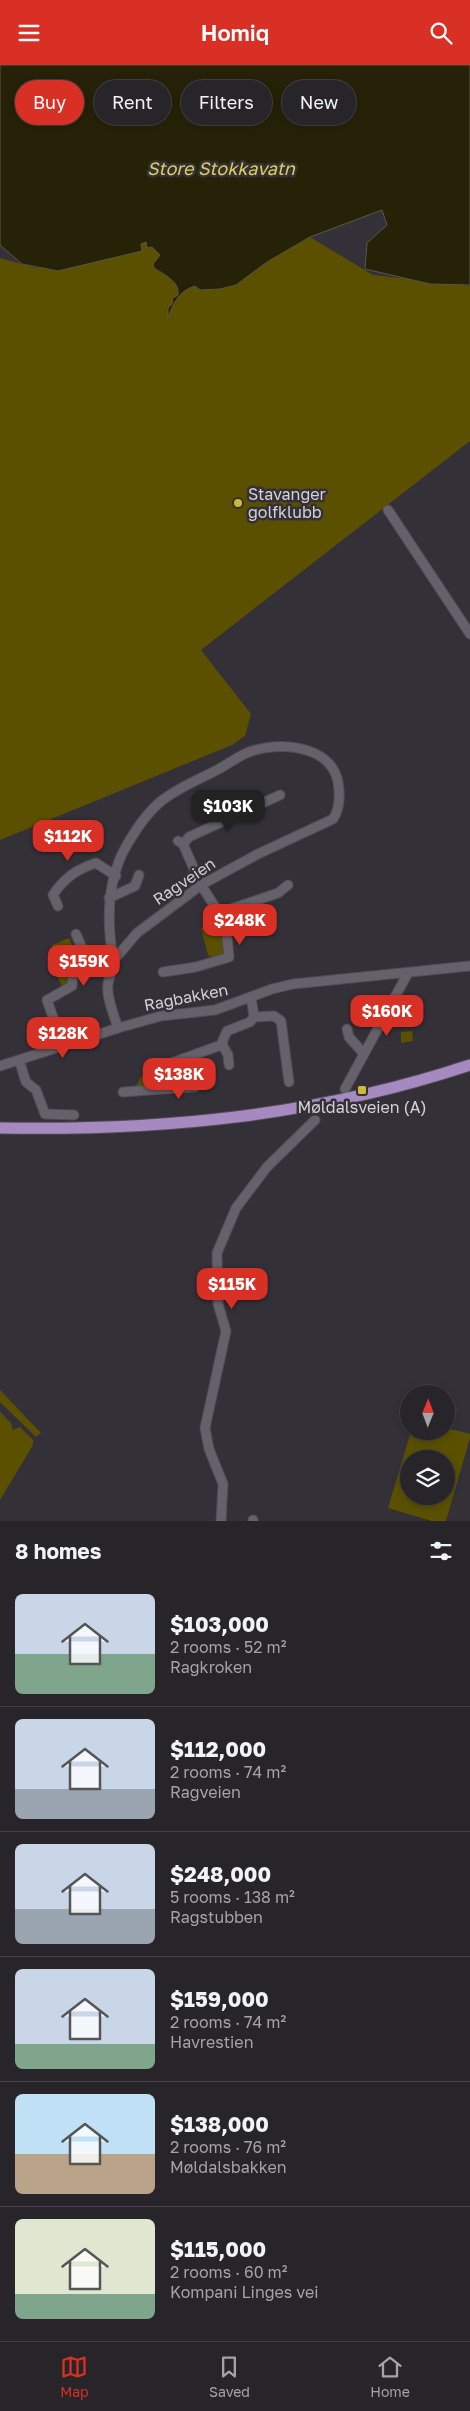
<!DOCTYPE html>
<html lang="en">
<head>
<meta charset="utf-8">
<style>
	body { margin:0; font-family:"Golos Text",sans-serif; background:#333036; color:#f1f3f6; height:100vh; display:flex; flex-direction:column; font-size:19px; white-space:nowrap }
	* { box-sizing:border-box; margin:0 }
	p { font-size:16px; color:#a4a4a8 }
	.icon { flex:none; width:28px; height:28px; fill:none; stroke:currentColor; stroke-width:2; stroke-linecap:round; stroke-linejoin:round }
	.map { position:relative; height:1456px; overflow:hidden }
	.details { display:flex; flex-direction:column; background:#27242a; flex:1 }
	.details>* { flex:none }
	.guide { position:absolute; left:15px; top:15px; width:440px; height:45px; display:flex; gap:10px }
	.needle { width:32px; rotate:1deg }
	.tools { position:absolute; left:400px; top:1320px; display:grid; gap:10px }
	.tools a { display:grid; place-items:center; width:55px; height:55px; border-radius:50%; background:#27242a; box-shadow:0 2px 8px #0003,0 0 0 1px #434147; font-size:25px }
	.price { position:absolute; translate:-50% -42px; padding:0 11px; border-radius:10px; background:#d93025; color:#fff; font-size:16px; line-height:32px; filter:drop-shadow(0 1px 2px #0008) }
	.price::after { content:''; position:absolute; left:50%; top:30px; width:15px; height:11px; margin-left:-8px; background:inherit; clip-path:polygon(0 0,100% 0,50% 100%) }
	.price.active { background:#222; color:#fff }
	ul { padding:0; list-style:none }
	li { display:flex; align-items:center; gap:15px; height:125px; padding:0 15px }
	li+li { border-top:1px solid #434147 }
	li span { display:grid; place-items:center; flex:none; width:140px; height:100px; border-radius:8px; color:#555 }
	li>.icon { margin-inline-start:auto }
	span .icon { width:60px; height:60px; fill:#fffc; stroke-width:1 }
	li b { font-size:21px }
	h2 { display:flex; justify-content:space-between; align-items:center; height:60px; padding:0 15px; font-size:21px }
	.tag { padding:0 18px; border-radius:22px; background:#27242a; box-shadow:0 2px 8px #0003,0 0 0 1px #434147; font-size:18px; line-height:45px }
	.tag.active { background:#d93025; color:#fff }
	header { display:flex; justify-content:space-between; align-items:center; height:65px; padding:0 15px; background:#d93025; color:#fff; font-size:22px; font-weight:600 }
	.menu { display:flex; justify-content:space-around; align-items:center; height:70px; border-top:1px solid #434147; background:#27242a; font-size:14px; color:#a4a4a8 }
	.menu a { display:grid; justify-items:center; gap:2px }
	.menu .active { color:#d93025 }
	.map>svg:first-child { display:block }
	.green { fill:#5a5000; fill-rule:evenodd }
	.water { fill:#262207; stroke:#5a5745 }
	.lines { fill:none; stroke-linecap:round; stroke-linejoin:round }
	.minor-casing { stroke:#4f4c53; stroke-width:11 }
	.major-casing { stroke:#4f4c53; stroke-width:13 }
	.minor { stroke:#656069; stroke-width:9 }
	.major { stroke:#a789c2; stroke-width:11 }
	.poi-dot { fill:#cbba39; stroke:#343038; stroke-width:2 }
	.labels { text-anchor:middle; stroke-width:5; stroke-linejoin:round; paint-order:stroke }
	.poi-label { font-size:16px; fill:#d5d2d7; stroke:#343038; text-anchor:start }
	.street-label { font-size:16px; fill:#d5d2d7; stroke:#343038 }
	.water-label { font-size:18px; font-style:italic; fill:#ddcd58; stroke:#343038 }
</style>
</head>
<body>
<header><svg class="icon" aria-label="menu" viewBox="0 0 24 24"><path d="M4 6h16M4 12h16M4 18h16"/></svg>Homiq<svg class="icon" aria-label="search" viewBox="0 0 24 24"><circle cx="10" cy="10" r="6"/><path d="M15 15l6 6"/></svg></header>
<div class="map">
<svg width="470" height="1456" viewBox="0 0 470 1456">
	<rect width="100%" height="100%" fill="#343038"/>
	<!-- green -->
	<g class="green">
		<path d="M310,172L373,210L470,221V376L201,585L251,649L245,671L232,680L0,775V193L36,203L142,185L141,178L146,177L160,190L156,205C161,207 167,210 170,214C180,223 181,226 195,221L200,225L220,224L236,220L267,197Z"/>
		<path d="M219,856L228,887L213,893L208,890L201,863Z"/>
		<path d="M69,873L79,897L63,904L52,880Z"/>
		<path d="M70,904V918L63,923L56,909Z"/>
		<path d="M412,966L413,976L401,978V967Z"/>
		<path d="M147,1009L156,1012L155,1020L136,1021L141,1012Z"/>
		<path d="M0,1325L41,1368L36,1372L0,1337Z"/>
		<path d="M446,1342L457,1345L454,1356L446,1354Z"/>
		<path d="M0,1347L11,1358L13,1365L20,1362L33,1375V1380L0,1435Z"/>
		<path d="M446,1363L470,1369V1373L446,1456H432L388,1443L411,1366H446ZM409,1394H446V1431H409Z"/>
	</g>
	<!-- water -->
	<path class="water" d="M0,0H470V220L430,219L365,204L367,178L387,160L382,145L310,172L267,197L236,220L220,224L200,225L195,221C179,226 173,238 168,253V243L172,239L173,233L178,230C180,216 163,209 154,203L153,199L160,190L152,182L147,183L146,177L141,179L142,186L58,206L22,199L0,180Z"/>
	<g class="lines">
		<!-- minor casing -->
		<g class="minor-casing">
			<g id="minor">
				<path d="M388,445L470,569"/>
				<path d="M178,776L183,779L189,772L280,730"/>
				<path d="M183,779L201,820L219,848"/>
				<path d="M109,833L135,821L139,810"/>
				<path d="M58,841L53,830C64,813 77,804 96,798L116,811"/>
				<path d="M114,895L137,868L201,820L258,789L333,754C340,744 340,729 338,717C331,680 279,676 249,687C239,691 229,698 219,704C200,714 177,723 160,737C145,750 131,772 122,789C107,822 107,859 113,893C115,901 109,911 108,919C106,932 114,950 118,963"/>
				<path d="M163,907L196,902L229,892L227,872L219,848L278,828L288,820"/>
				<path d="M254,952L274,951L281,956L289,1017"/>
				<path d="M347,964L349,972L364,989"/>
				<path d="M222,979L228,990L229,1000"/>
				<path d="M63,981L47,935L72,921L73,905L88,897L76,869"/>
				<path d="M19,995L26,1017L36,1025L45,1049L74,1050"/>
				<path d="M0,1001L118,963L161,951L215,945L272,924L293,919L470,901"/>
				<path d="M162,1024L195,1022"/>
				<path d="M345,1024L408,908"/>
				<path d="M123,1027L162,1024V1015L158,1003L221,980L227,966L250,957L254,952L251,932"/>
				<path d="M253,1455V1456"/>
				<path d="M221,1456L223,1419L209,1384L205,1363L226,1266L218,1239L217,1188L236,1143L267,1102L315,1055"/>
			</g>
		</g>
		<!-- major casing -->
		<g class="major-casing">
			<path id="major" d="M0,1063C160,1066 317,1051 470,1000"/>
		</g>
		<!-- minor -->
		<use href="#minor" class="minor"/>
		<!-- major -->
		<use href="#major" class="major"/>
	</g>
	<!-- markers -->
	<g class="poi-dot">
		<circle cx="238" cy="438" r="5"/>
		<rect x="357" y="1020" width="10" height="10" rx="2.5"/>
	</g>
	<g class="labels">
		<!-- poi labels -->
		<g class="poi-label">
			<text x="248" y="435">Stavanger<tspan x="248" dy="18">golfklubb</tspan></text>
			<text x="362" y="1048" text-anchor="middle">Møldalsveien (A)</text>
		</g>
		<!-- street labels -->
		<g class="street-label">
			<text transform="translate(184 816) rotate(-34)" y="6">Ragveien</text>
			<text transform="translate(186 932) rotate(-11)" y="6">Ragbakken</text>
		</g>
		<!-- water labels -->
		<g class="water-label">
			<text x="221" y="110">Store Stokkavatn</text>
		</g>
	</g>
</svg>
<div class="tools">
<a><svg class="needle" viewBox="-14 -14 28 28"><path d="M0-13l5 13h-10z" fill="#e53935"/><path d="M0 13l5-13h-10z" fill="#a4a4a8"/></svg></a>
<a><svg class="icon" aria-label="layers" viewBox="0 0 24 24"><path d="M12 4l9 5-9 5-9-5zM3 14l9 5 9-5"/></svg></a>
</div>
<b class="price active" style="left:228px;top:767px">$103K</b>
<b class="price" style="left:68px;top:797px">$112K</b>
<b class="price" style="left:240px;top:881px">$248K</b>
<b class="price" style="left:84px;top:922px">$159K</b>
<b class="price" style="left:387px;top:972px">$160K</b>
<b class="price" style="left:63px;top:994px">$128K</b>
<b class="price" style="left:179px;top:1035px">$138K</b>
<b class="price" style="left:232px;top:1245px">$115K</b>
<div class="guide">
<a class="tag active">Buy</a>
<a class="tag">Rent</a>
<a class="tag">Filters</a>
<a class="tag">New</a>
</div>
</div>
<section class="details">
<h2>8 homes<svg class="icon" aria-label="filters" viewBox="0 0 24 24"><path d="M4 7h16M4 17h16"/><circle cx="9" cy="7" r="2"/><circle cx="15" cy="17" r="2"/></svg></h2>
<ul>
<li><span style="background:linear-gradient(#c9d6e8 60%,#7fa58c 0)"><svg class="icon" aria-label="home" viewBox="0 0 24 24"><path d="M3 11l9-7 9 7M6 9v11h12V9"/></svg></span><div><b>$103,000</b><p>2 rooms · 52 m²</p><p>Ragkroken</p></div></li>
<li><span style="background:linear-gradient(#c9d6e8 70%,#9aa5b1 0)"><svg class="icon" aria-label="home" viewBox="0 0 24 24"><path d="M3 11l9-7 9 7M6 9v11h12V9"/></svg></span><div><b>$112,000</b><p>2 rooms · 74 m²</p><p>Ragveien</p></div></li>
<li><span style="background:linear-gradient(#c9d6e8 65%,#9aa5b1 0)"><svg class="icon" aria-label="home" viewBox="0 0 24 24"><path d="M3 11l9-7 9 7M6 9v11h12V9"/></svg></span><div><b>$248,000</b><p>5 rooms · 138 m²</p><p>Ragstubben</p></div></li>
<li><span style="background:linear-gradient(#c9d6e8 75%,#7fa58c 0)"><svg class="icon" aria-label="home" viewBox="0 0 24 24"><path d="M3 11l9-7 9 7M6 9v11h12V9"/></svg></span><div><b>$159,000</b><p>2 rooms · 74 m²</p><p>Havrestien</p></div></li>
<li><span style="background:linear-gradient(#bfe0f5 60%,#b9a48a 0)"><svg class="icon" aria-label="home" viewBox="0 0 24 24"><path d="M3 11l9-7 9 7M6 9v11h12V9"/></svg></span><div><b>$138,000</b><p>2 rooms · 76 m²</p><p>Møldalsbakken</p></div></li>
<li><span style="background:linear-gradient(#dfe7d0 75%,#7fa58c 0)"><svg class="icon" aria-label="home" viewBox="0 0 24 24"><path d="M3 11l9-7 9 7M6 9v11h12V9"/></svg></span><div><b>$115,000</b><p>2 rooms · 60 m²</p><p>Kompani Linges vei</p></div></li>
</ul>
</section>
<nav class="menu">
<a class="active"><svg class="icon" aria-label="map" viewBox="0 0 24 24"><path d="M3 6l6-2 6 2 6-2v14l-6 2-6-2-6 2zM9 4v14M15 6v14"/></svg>Map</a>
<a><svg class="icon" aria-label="saved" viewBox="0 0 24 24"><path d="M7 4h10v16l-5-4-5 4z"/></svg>Saved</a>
<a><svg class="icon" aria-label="home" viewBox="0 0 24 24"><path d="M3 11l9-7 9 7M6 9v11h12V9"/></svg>Home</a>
</nav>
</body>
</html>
